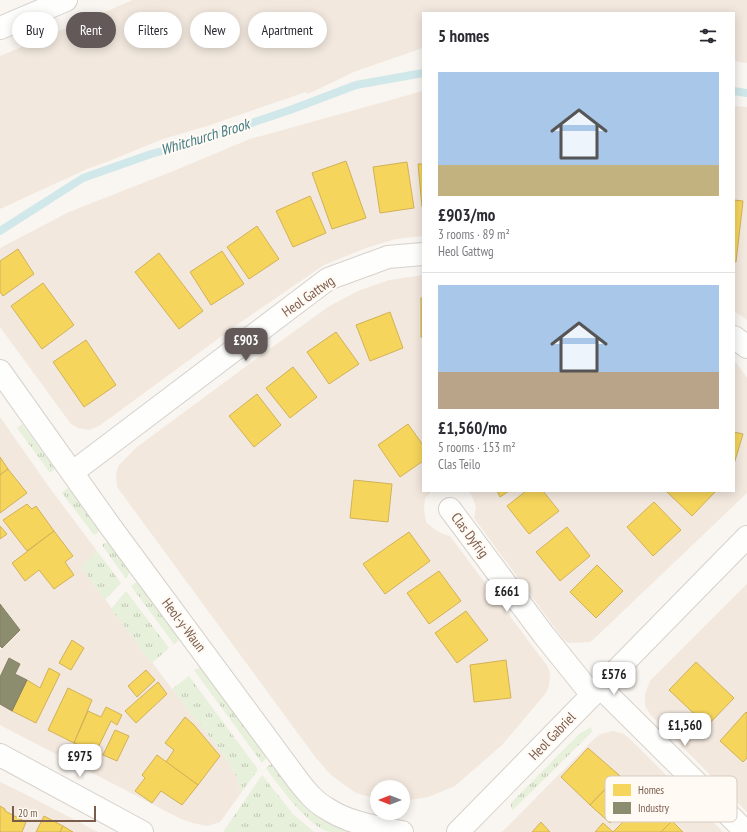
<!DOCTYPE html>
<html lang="en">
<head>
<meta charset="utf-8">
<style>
	body { margin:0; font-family:"PT Sans Narrow",sans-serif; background:#f2f2f3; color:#2b2b33; height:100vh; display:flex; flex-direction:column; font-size:15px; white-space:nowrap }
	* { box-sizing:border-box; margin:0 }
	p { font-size:13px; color:#7c7c81 }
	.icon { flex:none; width:22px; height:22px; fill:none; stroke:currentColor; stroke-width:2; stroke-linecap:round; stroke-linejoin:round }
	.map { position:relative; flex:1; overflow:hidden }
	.drawer { position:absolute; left:422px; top:12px; width:313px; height:480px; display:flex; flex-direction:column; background:#fff; border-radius:0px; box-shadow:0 2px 10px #0003 }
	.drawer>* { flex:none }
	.guide { position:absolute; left:12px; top:12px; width:350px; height:36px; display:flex; gap:8px }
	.needle { width:26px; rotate:270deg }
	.buttons { position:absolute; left:370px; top:780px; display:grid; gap:8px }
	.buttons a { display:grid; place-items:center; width:40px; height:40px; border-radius:50%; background:#fff; box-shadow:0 2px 10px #0003; font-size:20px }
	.scale { position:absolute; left:12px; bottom:10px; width:84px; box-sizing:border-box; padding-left:4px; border:2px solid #7a5c4d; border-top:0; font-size:11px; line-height:14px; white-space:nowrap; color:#7a5c4d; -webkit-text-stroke:3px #fffaf3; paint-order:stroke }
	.price { position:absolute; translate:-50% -34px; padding:0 9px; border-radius:8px; background:#fff; color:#222; font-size:13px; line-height:26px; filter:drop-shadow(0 1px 2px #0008) }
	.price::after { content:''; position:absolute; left:50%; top:24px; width:12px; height:9px; margin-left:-6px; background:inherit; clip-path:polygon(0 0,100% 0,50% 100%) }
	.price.current { background:#625958; color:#fff }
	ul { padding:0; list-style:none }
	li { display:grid; align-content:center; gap:8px; height:212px; padding:0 16px }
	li+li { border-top:1px solid #e1e1e2 }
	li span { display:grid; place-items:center; height:124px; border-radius:0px; color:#555 }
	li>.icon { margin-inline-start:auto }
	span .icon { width:72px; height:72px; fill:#fffc; stroke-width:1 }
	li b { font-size:17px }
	h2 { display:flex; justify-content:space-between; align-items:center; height:48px; padding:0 16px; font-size:17px }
	.chip { padding:0 14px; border-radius:18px; background:#fff; box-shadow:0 2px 10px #0003; font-size:14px; line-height:36px }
	.chip.current { background:#625958; color:#fff }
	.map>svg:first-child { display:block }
	.residential { fill:#f2e8de }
	.grass { fill:url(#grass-tufts) }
	.homes { fill:#f6d55c; stroke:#d1b158 }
	.industry { fill:#8c8c6e; stroke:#877e64 }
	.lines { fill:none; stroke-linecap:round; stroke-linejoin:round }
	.stream { stroke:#d0e8ea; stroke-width:8 }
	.minor-casing { stroke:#d7d1cb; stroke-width:24 }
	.tertiary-casing { stroke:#d7d1cb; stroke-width:24 }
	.minor { stroke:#fefefd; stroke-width:22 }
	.tertiary { stroke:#fefefd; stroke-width:22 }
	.labels { text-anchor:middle; stroke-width:4; stroke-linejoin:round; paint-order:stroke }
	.street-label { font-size:14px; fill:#7a5c4d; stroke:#fffaf3 }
	.water-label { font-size:15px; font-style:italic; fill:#437c86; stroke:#fffaf3 }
	.key { fill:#fffaf3; stroke:#d7cbc1; stroke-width:1 }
	.key-label { font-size:11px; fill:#7a5c4d }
</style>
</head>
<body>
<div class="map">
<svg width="747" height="832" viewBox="0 0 747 832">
	<defs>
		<pattern id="grass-tufts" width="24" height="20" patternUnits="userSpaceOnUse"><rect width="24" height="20" fill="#e7f0db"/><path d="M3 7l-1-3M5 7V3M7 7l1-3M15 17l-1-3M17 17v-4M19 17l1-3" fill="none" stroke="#c0c6b4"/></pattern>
	</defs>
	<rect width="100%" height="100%" fill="#f9f5f0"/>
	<!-- residential -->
	<g class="residential">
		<path d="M133,0H747V63L734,61V13H423V48L356,71L308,94L306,92L207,126L163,139L109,161L87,169L0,209V56Z"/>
		<path d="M423,91V236L396,239L366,248L324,265L241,322L99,426L89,430L78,428L71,424L0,327V248L69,212L171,172L250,139Z"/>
		<path d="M734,106L747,107V320L734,311Z"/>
		<path d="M423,275V491H432L425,498L424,510L426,522L434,529L443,534L450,536L548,667L550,675L549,686L546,693L502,745L455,786L428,797L403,801V787H377V799L356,793L331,775L316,758L117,487L116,476L118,466L137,447L256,359L328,307L358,291L389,280Z"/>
		<path d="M734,361L738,365L747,378V493L596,637L590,642L569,643L563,639L474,518L476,507L472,496L468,491H734Z"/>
		<path d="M0,417L49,487L97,551L81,567L172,689L223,754L236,776L241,793L220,822L207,826L193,823L181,819L0,725V650L20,630L0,604Z"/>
		<path d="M747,584V812L651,715L645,706V694L650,681Z"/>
		<path d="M613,731L624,734L630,739L723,832H502L595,738L601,734Z"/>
		<path d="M0,782L21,792L98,832H0Z"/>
	</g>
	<!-- grass -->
	<g class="grass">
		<path d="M22,424L55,469L50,473L17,428Z"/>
		<path d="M69,488L99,529L98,532L94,535L62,493L66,489Z"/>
		<path d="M104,543H109L129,570V574L126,579L102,545Z"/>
		<path d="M97,551L121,583L105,600L81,567Z"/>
		<path d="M138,582L179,635L178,641L174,644L131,586L135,583Z"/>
		<path d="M126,591L169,648L152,663L111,609Z"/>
		<path d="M199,668H202L267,757L262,763L194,670Z"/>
		<path d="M189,676L257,768V771L241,793L236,776L223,754L172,689Z"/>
		<path d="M591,727L592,732L513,810L511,807V803L579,734Z"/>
		<path d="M272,763L325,819L338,827L354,832C346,832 336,832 329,832C309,827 278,785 266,768Z"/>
		<path d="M262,775L293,814L314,832H223Z"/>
	</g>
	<!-- homes -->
	<g class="homes">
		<path d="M346,161L366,218L332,229L312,173Z"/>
		<path d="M407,162L414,208L380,213L373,167Z"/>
		<path d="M418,164H423V206L422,207Z"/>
		<path d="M310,196L326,233L293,247L276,211Z"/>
		<path d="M734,200L743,201L736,262L734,261Z"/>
		<path d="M257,226L279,259L249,279L227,247Z"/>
		<path d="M18,249L34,274L3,296L0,292V261Z"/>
		<path d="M222,251L244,284L211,305L190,272Z"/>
		<path d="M159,253L203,311L179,329L135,272Z"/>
		<path d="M43,283L74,325L42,349L11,306Z"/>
		<rect x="421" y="298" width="2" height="39"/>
		<path d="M390,312L403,348L370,361L356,325Z"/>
		<path d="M336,332L359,364L329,384L307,352Z"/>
		<path d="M86,340L116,385L84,407L53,362Z"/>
		<path d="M293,367L317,397L290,418L266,388Z"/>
		<path d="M257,394L281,425L254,447L229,416Z"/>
		<path d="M408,424L423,445V461L400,477L378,445Z"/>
		<path d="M734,432L743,434L734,464Z"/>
		<path d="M0,457L8,469L0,475Z"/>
		<path d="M8,469L27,493L0,513V475Z"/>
		<path d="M354,480L392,484L388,522L350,518Z"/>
		<path d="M497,491H509L500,497Z"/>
		<path d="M526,491H543L559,511L529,534L507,506Z"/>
		<path d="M666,491H716L692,516Z"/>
		<path d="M654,502L681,530L653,556L627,527Z"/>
		<path d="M27,504L32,509L36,506L54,531L27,551L3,520Z"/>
		<path d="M0,526L7,534L0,539Z"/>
		<path d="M567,527L590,556L560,581L536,552Z"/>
		<path d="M54,531L73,556L65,562L74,575L54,589L39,570L25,581L12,563Z"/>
		<path d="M409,532L430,561L385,594L363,564Z"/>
		<path d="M597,565L623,591L596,618L570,592Z"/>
		<path d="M439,571L461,601L429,624L407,593Z"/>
		<path d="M466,611L488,640L457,663L435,633Z"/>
		<path d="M72,640L84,648L71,670L59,663Z"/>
		<path d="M506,660L511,698L474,702L470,665Z"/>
		<path d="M696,662L734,698L707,726L669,690Z"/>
		<path d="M49,668L60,674L36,723L12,711L27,680L40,688Z"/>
		<path d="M146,670L155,680L137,697L128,686Z"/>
		<path d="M158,682L167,694L136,723L125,711Z"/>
		<path d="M68,688L92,700L74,743L48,730Z"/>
		<path d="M106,707L122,715L117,725L111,721L96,752L74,743L88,711L101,717Z"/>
		<path d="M746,712L747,713V758L743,762L720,741Z"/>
		<path d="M185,717L194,725L220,756L198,785L166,762L174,750L165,743Z"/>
		<path d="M115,730L129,736L117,761L103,755Z"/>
		<path d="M588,748L619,775L590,805L561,777Z"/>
		<path d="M157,755L198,785L182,805L161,791L152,803L135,791L145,778L142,775Z"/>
		<path d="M619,775L638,794L610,823L590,805Z"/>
		<path d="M653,803L672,821L661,832H613L633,812L638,818Z"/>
		<path d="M0,806L5,809V811L26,822L22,832H0Z"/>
		<path d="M44,816L63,826L60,832H36Z"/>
		<path d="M672,821L683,832H661Z"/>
		<path d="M541,822L550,832H532Z"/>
		<path d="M603,823L613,832H595Z"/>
		<path d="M63,826L73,832H60Z"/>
	</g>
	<!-- industry -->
	<g class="industry">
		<path d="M0,604L20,630L2,648L0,646Z"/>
		<path d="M9,658L20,664L15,674L27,680L12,711L0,704V677Z"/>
	</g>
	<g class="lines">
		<!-- stream -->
		<g class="stream">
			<path d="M734,91L747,93"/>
			<path d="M0,231L83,178L151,154L192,143L290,110L356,85L423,73"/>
		</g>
		<!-- minor casing -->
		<g class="minor-casing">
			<g id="minor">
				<path d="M0,28L66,0"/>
				<path d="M734,337L747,347"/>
				<path d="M0,371L110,526L299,782C307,792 315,802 326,808C348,823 376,827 402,832"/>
				<path d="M73,472L328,279L388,257L423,254"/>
				<path d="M450,509L543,634L592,695"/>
				<path d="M600,687L746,832"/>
				<path d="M458,832L747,537"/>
			</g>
		</g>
		<!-- tertiary casing -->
		<g class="tertiary-casing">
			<path id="tertiary" d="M0,755L142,832"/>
		</g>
		<!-- minor -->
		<use href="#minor" class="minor"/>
		<!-- tertiary -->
		<use href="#tertiary" class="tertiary"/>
	</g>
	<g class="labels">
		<!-- street labels -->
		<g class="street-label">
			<text transform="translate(308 296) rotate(-35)" y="5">Heol Gattwg</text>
			<text transform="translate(470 535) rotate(53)" y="5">Clas Dyfrig</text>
			<text transform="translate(184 625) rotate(53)" y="5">Heol-y-Waun</text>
			<text transform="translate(552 736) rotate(-46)" y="5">Heol Gabriel</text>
		</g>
		<!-- water labels -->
		<g class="water-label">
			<text transform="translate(205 137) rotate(-17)" y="5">Whitchurch Brook</text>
		</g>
	</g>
	<!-- legend -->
	<rect x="605" y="776" width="132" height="46" rx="6" class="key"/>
	<rect x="613" y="784" width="18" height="12" fill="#f6d55c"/>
	<rect x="613" y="802" width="18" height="12" fill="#8c8c6e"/>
	<g class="key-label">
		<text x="638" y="794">Homes</text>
		<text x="638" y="812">Industry</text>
	</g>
</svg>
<div class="buttons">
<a><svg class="needle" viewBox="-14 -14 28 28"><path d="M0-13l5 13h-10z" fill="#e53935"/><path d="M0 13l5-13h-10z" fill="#7c7c81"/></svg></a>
</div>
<div class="scale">20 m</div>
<b class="price current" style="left:246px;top:362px">£903</b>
<b class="price" style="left:507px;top:613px">£661</b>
<b class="price" style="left:614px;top:696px">£576</b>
<b class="price" style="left:685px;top:747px">£1,560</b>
<b class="price" style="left:80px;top:778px">£975</b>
<div class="guide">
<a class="chip">Buy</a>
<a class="chip current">Rent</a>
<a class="chip">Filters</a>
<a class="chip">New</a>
<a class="chip">Apartment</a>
</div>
<section class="drawer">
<h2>5 homes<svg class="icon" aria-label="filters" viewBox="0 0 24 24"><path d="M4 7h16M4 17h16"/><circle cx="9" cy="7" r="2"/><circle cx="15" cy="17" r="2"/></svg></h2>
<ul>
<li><span style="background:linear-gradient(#a9c7e8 75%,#c2b280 0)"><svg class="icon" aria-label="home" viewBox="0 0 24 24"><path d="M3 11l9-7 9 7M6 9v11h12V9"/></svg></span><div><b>£903/mo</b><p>3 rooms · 89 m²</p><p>Heol Gattwg</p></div></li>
<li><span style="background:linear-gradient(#a9c7e8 70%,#b9a48a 0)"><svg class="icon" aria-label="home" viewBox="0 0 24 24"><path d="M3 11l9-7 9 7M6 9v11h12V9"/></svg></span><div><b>£1,560/mo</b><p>5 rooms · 153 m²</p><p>Clas Teilo</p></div></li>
</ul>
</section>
</div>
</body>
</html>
